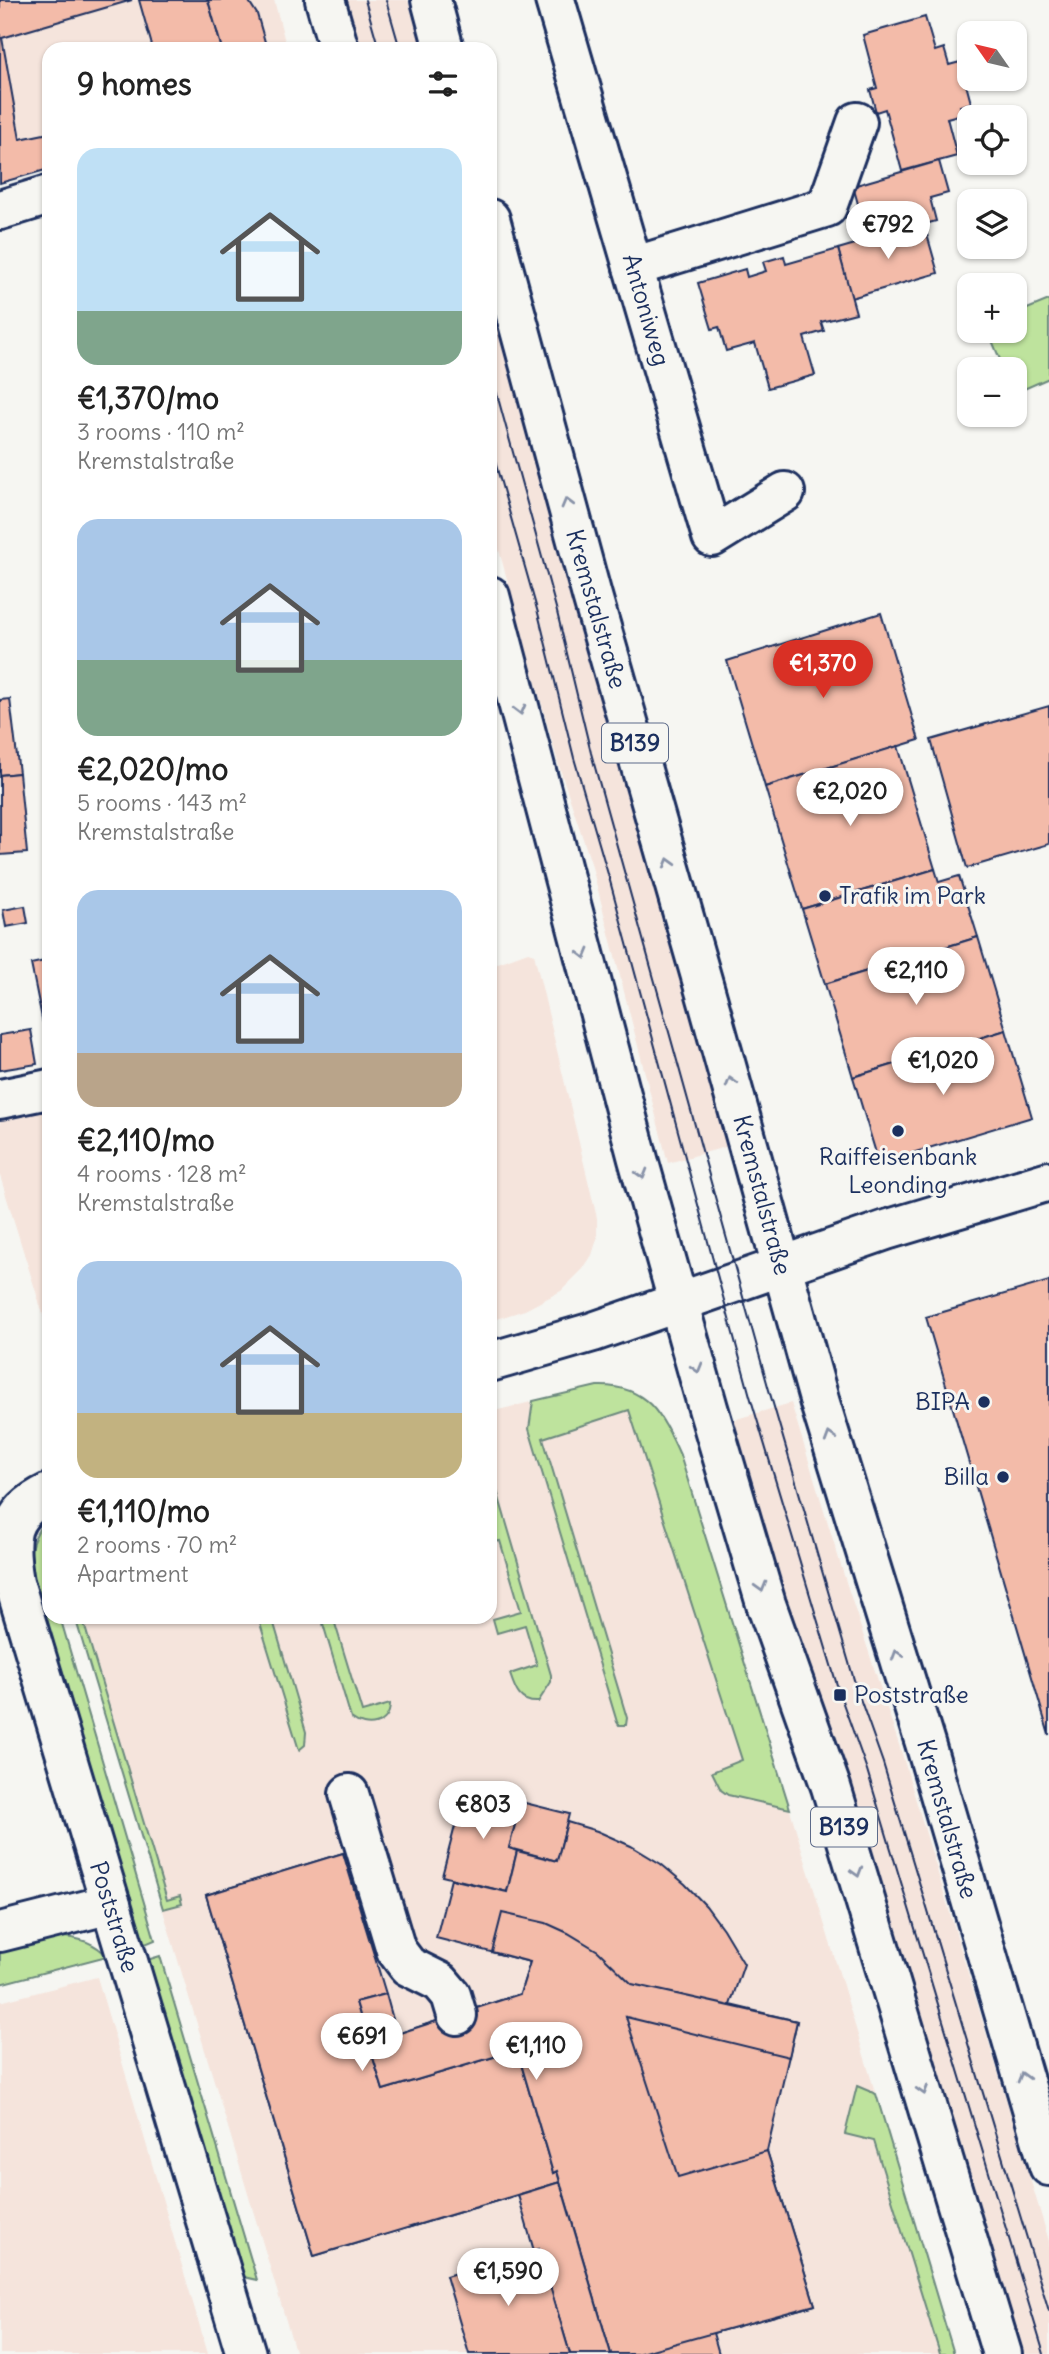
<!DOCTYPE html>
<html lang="en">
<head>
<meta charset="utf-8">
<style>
	body { margin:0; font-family:Delius,sans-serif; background:#f2f2f2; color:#222; height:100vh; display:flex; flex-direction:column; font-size:26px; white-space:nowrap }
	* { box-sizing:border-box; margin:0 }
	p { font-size:23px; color:#767676 }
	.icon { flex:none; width:38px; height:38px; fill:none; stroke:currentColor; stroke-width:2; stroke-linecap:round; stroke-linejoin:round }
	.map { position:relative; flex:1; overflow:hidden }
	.sheet { position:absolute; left:42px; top:42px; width:455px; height:1582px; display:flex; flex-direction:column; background:#fff; border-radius:21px; box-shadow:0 2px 5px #0004 }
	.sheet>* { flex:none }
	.needle { width:46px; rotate:304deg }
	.fabs { position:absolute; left:957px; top:21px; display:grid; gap:14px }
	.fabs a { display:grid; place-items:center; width:70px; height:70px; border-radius:14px; background:#fff; box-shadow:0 2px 5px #0004; font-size:35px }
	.price { position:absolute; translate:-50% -60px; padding:0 16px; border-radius:24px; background:#fff; color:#222; font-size:23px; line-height:46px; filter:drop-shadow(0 2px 4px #0008) }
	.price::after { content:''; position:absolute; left:50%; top:42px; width:21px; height:16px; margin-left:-10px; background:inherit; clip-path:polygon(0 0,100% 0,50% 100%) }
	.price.on { background:#d93025; color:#fff }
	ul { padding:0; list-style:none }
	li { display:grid; align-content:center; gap:14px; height:371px; padding:0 35px }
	li span { display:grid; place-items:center; height:217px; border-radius:21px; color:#555 }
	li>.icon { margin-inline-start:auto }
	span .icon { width:126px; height:126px; fill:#fffc; stroke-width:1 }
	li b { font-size:30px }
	h2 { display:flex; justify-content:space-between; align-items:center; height:84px; padding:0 35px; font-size:30px }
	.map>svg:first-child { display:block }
	.built { fill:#f5e4dc }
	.green { fill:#bee39d; stroke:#6c897e; stroke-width:2 }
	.building { fill:#f3bba9; stroke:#1b2f5e; stroke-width:2 }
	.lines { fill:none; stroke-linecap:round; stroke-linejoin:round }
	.minor-casing { stroke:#1b2f5e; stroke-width:44 }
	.major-casing { stroke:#1b2f5e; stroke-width:44 }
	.minor { stroke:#f6f6f2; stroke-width:38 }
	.major { stroke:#f6f6f2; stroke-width:38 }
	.tram { stroke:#1b2f5e; stroke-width:2 }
	.oneway { stroke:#8892a8 }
	.poi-dot { fill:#1b2f5e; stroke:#f6f6f2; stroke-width:2.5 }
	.labels { text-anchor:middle; stroke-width:6; stroke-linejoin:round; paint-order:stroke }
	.shield { fill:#f6f6f2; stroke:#5d6b8a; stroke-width:2 }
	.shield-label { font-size:23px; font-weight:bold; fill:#1b2f5e }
	.street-label { font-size:24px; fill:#1b2f5e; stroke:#f6f6f2 }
	.poi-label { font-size:24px; fill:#1b2f5e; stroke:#f6f6f2; text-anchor:start }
</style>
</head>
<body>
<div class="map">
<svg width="1049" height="2354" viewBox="0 0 1049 2354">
	<rect width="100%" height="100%" fill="#f6f6f2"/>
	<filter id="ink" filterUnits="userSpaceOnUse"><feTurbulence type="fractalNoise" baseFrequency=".0143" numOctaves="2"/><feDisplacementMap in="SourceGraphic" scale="14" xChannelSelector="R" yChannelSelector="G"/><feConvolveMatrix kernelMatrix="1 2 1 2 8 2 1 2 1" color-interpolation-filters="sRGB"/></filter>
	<g filter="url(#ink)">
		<!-- built -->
		<g class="built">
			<path d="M0,0H274L287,49H49V169L0,183Z"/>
			<path d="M345,0H408L422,49H359Z"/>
			<path d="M490,301L611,741L662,908L729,1146L668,1163L591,863L559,766L490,518Z"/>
			<path d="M528,952L534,954L597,1218V1239L592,1255L583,1269L561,1291L525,1310L490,1321V966Z"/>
			<path d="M49,1106V1334L0,1176V1117Z"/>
			<path d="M597,1386L628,1390L647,1400L663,1419L680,1455L775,1760L954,2354H296L75,1617H490V1412Z"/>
			<path d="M791,1403L847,1585L902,1754L1049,2241V2354H1024L963,2148L845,1778L801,1665L730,1421Z"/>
			<path d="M97,1977L208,2354H0V2002Z"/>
		</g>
		<!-- green -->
		<g class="green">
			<path d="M1049,300V378L1015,393V369H1004L988,331H1015V314Z"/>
			<path d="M597,1386C647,1384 662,1415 680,1455L790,1809L728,1795L721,1790L712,1772L742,1760L629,1410L543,1438L627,1718L626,1725H619L617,1722L529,1429L533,1401Z"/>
			<path d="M490,1467L551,1675V1682L538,1702C519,1703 515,1689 510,1674L537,1665L525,1625L497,1633L493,1619L521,1611L500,1541L490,1543V1528L496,1526L490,1508Z"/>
			<path d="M49,1515V1548L46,1562L49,1582V1617H60L155,1940L143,1945L31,1576C27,1551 33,1535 49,1515Z"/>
			<path d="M75,1617H82L167,1900L180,1896L182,1904L163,1909Z"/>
			<path d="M258,1617H272L306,1732L305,1745L299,1750Z"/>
			<path d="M321,1617H333L362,1712L390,1704C390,1726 366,1730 351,1718Z"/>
			<path d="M59,1937C77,1937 94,1942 107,1956L0,1984V1951Z"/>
			<path d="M160,1956L257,2280L244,2277L239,2273L147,1960Z"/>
			<path d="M857,2086L876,2094L954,2354H940L874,2141L845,2134Z"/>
		</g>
		<!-- building -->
		<g class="building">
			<path d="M0,0H132L2,38L20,139L49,133V169L0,183Z"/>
			<path d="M139,0H208L222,49H153Z"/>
			<path d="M208,0H248L257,14L267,49H222Z"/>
			<path d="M925,17L935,51L944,48L949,65L960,62L971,103L960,106L962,114L947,118L957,156L902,171L885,109L876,112L870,90L877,88L863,35Z"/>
			<path d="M939,161L948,193L930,198L936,221L868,240L853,186Z"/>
			<path d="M924,224L938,273L851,298L838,249Z"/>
			<path d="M838,249L856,313L821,322L824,331L804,337L815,375L768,388L755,343L726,351L719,327L712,329L698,283L745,269L747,277L766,271L763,262L784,256L786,264Z"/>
			<path d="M881,613L919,740L765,787L727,661Z"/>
			<path d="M10,699L19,773L0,775V700Z"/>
			<path d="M1049,706V844L967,868L931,740Z"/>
			<path d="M898,746L935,869L802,909L765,787Z"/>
			<path d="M19,773L27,853L0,855V775Z"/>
			<path d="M935,869L939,882L959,876L978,937L825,984L802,909Z"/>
			<path d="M25,906L28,923L6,927L3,910Z"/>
			<path d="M978,937L1006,1030L853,1077L825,984Z"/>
			<path d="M49,960V1022L43,1023L31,964Z"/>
			<path d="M31,1030L37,1064L0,1070V1035Z"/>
			<path d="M1006,1030L1032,1117L879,1163L853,1077Z"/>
			<path d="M1049,1281V1735L926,1317Z"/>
			<path d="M465,1788L521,1802L509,1848L517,1851L507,1892L442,1876Z"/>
			<path d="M521,1802L569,1814L557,1861L509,1848Z"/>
			<path d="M567,1822L597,1831L631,1846L661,1864L685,1884L706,1906L723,1929L744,1964L730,2005L797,2021L767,2151L815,2305L713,2333L719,2354H611L560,2182L314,2256L206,1895L343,1853L397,2034L520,1994L530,1962L436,1938L451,1879L507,1892L517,1851L557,1861Z"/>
			<path d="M343,1853L386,1994L356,2002L383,2090L517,2050L553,2173L557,2171L560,2182L314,2256L206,1895Z"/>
			<path d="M502,1913L546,1923L568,1933L598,1951L632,1984L797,2021L789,2057L626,2017L678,2177L767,2151L815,2305L637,2354H611L557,2171L553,2173L517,2050L383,2090L356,2002L386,1994L397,2034L520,1994L530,1962L492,1952Z"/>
			<path d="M560,2182L611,2354H570L539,2249L534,2251L518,2195Z"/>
			<path d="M539,2249L570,2354H469L446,2276Z"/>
		</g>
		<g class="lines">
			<!-- minor casing -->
			<g class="minor-casing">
				<g id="minor">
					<path d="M555,0L712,537L785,492"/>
					<path d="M0,210L49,195"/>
					<path d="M633,267L827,207L857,122"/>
					<path d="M0,1099L49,1089"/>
					<path d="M490,1362L593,1332L886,1230L1049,1181"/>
					<path d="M49,1493C5,1514 7,1540 14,1582L246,2354"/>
					<path d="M349,1794L396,1950L408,1966L440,1982L451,1995L457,2015"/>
					<path d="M0,1932L111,1904"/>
				</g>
			</g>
			<!-- major casing -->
			<g class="major-casing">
				<g id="major">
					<path d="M325,0L339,49"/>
					<path d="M431,0L444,49"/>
					<path d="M490,219L592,596L706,994L820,1403L925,1743L1049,2166"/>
					<path d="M490,596L638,1159L708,1408L766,1604L831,1787L1002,2354"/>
				</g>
			</g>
			<!-- minor -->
			<use href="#minor" class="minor"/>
			<!-- major -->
			<use href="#major" class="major"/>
			<!-- tram -->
			<g class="tram">
				<path d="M365,0L379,49"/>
				<path d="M386,0L400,49"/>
				<path d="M490,369L556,608L591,753L769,1390L857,1690L883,1763L1049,2311"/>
				<path d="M490,444L538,613L574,758L610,881L750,1396L840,1695L867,1770L1044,2354"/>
			</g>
		</g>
		<!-- one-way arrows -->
		<defs><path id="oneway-chevron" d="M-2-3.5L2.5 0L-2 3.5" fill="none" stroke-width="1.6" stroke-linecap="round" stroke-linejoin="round" transform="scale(1.75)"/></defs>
		<g class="oneway">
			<use href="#oneway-chevron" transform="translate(567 503) rotate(-105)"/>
			<use href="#oneway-chevron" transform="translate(520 710) rotate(75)"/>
			<use href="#oneway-chevron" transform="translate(669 863) rotate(-106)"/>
			<use href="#oneway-chevron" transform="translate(584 954) rotate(75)"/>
			<use href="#oneway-chevron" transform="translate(731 1082) rotate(-106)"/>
			<use href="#oneway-chevron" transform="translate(642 1174) rotate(74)"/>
			<use href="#oneway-chevron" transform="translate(697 1368) rotate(74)"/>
			<use href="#oneway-chevron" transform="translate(830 1437) rotate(-107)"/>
			<use href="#oneway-chevron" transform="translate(761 1587) rotate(74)"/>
			<use href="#oneway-chevron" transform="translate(897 1655) rotate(-107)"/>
			<use href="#oneway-chevron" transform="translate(857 1872) rotate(73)"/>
			<use href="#oneway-chevron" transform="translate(1023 2077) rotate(-106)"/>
			<use href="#oneway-chevron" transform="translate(923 2090) rotate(73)"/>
		</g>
	</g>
	<!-- markers -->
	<g class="poi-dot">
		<circle cx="825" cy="896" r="7"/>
		<circle cx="898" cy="1131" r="7"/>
		<circle cx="984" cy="1402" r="7"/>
		<circle cx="1003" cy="1477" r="7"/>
		<rect x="833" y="1688" width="14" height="14" rx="3.5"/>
	</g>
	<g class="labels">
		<!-- shield labels -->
		<g class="shield">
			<rect x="602" y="723.5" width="66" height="39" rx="5"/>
			<rect x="811" y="1807.5" width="66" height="39" rx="5"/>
		</g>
		<g class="shield-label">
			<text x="635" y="751">B139</text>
			<text x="844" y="1835">B139</text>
		</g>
		<!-- street labels -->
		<g class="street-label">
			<text transform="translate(646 310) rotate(74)" y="8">Antoniweg</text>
			<text transform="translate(596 609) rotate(74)" y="8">Kremstalstraße</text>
			<text transform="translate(762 1195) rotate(75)" y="8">Kremstalstraße</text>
			<text transform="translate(947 1819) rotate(74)" y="8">Kremstalstraße</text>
			<text transform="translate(114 1917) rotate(73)" y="8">Poststraße</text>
		</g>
		<!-- poi labels -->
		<g class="poi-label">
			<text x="839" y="904">Trafik im Park</text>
			<text x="898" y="1165" text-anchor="middle">Raiffeisenbank<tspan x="898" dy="28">Leonding</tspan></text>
			<text x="970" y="1410" text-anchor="end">BIPA</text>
			<text x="989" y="1485" text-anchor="end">Billa</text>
			<text x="854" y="1703">Poststraße</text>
		</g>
	</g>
</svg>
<div class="fabs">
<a><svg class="needle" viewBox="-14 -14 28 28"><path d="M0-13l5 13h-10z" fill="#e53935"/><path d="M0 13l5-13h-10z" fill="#767676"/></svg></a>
<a><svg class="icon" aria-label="locate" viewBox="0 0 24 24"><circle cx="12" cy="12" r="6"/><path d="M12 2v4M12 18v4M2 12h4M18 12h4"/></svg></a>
<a><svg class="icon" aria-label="layers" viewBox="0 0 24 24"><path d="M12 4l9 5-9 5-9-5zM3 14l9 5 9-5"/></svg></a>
<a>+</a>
<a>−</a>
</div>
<b class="price" style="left:888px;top:261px">€792</b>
<b class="price on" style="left:823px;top:700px">€1,370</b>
<b class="price" style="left:850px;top:828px">€2,020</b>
<b class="price" style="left:916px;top:1007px">€2,110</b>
<b class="price" style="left:943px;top:1097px">€1,020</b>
<b class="price" style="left:483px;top:1841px">€803</b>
<b class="price" style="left:362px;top:2073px">€691</b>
<b class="price" style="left:536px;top:2082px">€1,110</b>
<b class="price" style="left:508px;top:2308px">€1,590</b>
<section class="sheet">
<h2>9 homes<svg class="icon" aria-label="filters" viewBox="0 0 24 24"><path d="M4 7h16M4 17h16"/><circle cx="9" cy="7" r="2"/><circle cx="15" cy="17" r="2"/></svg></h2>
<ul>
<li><span style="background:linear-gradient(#bfe0f5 75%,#7fa58c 0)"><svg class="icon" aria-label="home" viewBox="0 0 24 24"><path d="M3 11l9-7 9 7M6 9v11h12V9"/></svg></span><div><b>€1,370/mo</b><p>3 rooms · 110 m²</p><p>Kremstalstraße</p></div></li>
<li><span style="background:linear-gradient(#a9c7e8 65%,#7fa58c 0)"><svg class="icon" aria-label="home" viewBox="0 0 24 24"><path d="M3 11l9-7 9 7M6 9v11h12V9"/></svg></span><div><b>€2,020/mo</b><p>5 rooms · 143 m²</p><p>Kremstalstraße</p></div></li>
<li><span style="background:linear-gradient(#a9c7e8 75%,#b9a48a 0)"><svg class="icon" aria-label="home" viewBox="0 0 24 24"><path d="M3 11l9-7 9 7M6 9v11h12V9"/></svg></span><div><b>€2,110/mo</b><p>4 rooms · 128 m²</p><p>Kremstalstraße</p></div></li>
<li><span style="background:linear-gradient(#a9c7e8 70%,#c2b280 0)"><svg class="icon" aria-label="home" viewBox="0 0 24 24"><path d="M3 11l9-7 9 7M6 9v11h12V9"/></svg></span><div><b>€1,110/mo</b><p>2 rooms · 70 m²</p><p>Apartment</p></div></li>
</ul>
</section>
</div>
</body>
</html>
